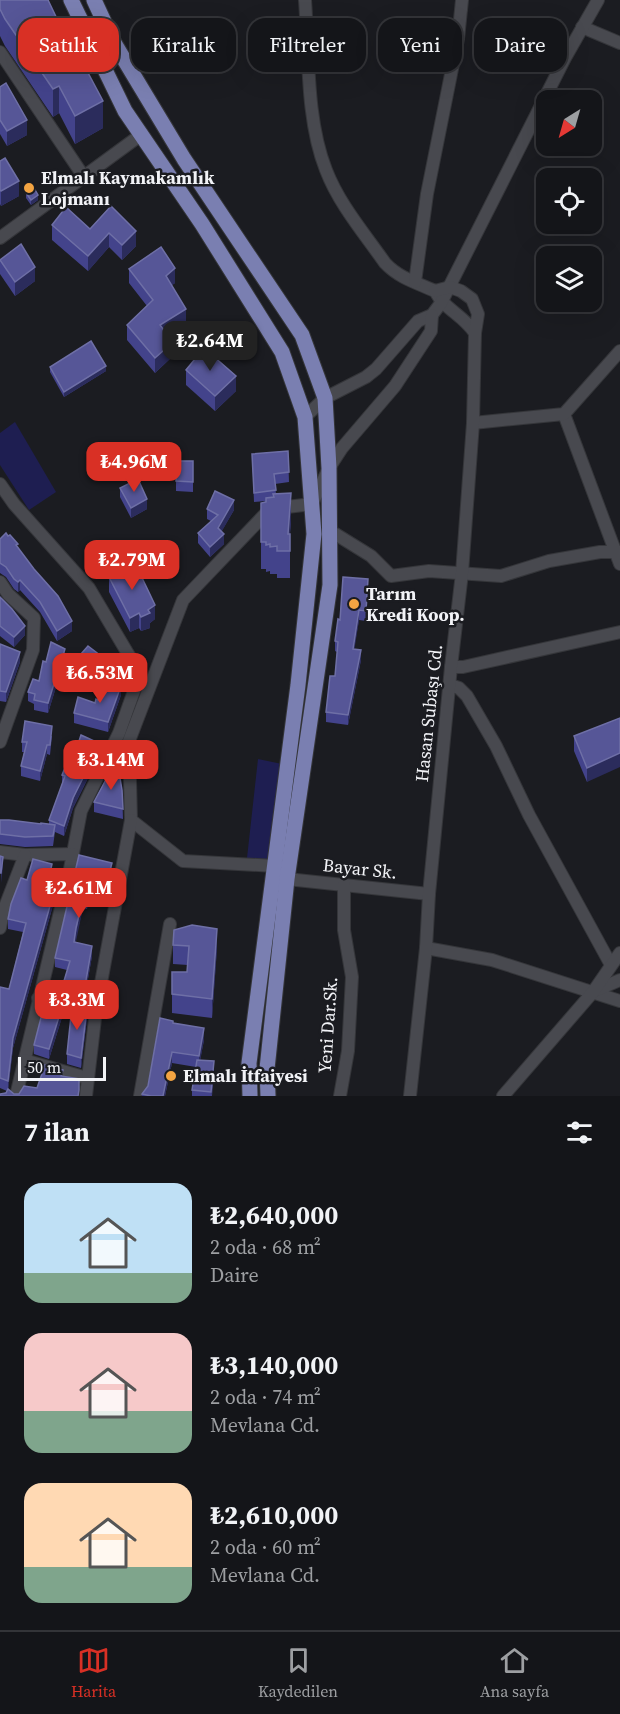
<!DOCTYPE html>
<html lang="tr">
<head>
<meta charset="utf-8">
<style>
	body { margin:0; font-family:"Source Serif 4",serif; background:#212226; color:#f1f3f6; height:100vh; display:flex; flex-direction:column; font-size:22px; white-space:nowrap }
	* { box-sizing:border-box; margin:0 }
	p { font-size:20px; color:#9d9fa2 }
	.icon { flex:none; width:33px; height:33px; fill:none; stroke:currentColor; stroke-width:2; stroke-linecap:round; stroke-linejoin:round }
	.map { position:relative; height:1096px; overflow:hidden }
	.details { display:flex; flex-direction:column; background:#141519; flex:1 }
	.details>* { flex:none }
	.banner { position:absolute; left:18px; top:18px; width:585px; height:54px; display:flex; gap:12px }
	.needle { width:39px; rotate:217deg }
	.fabs { position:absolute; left:536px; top:90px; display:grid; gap:12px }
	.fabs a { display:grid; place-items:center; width:66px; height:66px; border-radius:12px; background:#141519; box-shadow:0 6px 24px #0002,0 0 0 2px #333438; font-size:30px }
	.scale { position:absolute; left:18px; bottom:15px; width:88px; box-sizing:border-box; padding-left:6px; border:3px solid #f2f3f7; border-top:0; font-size:16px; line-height:21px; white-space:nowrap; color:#f2f3f7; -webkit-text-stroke:4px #1b1c21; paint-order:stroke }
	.price { position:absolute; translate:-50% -51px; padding:0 14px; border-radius:12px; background:#d93025; color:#fff; font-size:20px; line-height:39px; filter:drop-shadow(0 2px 3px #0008) }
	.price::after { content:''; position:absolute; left:50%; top:36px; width:18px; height:14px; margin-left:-9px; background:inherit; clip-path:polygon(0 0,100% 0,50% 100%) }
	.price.on { background:#222; color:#fff }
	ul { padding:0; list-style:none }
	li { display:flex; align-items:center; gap:18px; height:150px; padding:0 24px }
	li span { display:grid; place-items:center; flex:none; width:168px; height:120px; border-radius:18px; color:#555 }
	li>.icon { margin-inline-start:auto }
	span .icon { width:72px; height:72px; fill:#fffc; stroke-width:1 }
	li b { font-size:26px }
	h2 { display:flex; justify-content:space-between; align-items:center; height:72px; padding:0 24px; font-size:26px }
	.tag { padding:0 21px; border-radius:18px; background:#141519; box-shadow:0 6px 24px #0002,0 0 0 2px #333438; font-size:21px; line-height:54px }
	.tag.on { background:#d93025; color:#fff }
	.menu { display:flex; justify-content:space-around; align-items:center; height:84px; border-top:2px solid #333438; background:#141519; font-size:16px; color:#9d9fa2 }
	.menu a { display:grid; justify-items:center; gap:3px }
	.menu .on { color:#d93025 }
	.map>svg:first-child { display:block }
	.green { fill:#1e1e51 }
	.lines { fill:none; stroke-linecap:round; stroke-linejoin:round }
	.minor-casing { stroke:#35363a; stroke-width:14 }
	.major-casing { stroke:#35363a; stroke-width:17 }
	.minor { stroke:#48494f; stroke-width:12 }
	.major { stroke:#7a7fb1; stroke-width:15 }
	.wall { fill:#43438b }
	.shaded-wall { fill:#2b2c5c }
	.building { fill:#565697; stroke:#6e6fa6; stroke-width:1.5 }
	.poi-dot { fill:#f3a442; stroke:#1b1c21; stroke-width:2 }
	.labels { text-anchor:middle; stroke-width:5; stroke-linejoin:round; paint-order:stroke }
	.poi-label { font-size:18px; font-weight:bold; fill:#f2f3f7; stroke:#1b1c21; text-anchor:start }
	.street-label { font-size:18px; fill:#f2f3f7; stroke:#1b1c21 }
</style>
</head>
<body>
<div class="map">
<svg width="620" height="1096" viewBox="0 0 620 1096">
	<rect width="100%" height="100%" fill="#1b1c21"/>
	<!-- green -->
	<g class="green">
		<path d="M15,422L56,492L29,510L0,465V433Z"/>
		<path d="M258,759L282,764L271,860L247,858Z"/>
	</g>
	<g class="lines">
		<!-- minor casing -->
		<g class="minor-casing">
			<g id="minor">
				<path d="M305,0C309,54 306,120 326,170C339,204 364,233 385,263C399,278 417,283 435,291C445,310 462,314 475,333"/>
				<path d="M582,27L620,43"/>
				<path d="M0,52L84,177"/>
				<path d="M0,238L142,134"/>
				<path d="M415,282L427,194L458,39L462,0"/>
				<path d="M564,414L620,564"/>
				<path d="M305,417L325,398L366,377L376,369L418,321L432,315L441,303L565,58L598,0"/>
				<path d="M473,423L564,414L620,351"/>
				<path d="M0,484L14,504L89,588L140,674L119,733L81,811L69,874L16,1096"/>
				<path d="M329,530L371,556L391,576L429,571L501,576L549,561L600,552H620"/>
				<path d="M0,582L8,594L34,618L33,650L0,742"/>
				<path d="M451,667H463L620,632"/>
				<path d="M450,685L459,688L467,696L496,746L529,815L611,965"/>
				<path d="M0,852L25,855L73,854"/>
				<path d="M275,866L183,861L131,820L129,741L183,600L270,509L312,504L329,468L342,448L395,386L431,331L432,315"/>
				<path d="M287,879L429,894"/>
				<path d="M0,928L3,912L25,855"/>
				<path d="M426,948L492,960L620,1001"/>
				<path d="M594,991L620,980"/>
				<path d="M38,998L96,1010"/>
				<path d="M24,1060L87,1078"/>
				<path d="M86,1096L96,1010L131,820"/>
				<path d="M140,1096L170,924"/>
				<path d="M340,1096L348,1051L352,977L344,930V885"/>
				<path d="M410,1096L426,948L429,894L451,667L462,573L473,423L475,333L478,314L472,299L461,291L450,287L435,291"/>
				<path d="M503,1096L593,992L620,953"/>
			</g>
		</g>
		<!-- major casing -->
		<g class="major-casing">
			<g id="major">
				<path d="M71,0L125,111L202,224L282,352L305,417L314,534L298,685L249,1063L250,1096"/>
				<path d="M94,0L113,41L184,159L302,335L325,398L329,468L330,585L287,879L267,1069L268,1096"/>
			</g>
		</g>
		<!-- minor -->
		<use href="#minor" class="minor"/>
		<!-- major -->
		<use href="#major" class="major"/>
	</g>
	<!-- wall -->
	<g class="wall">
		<path d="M0,0L103,128L75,144L59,113L53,117L5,46L0,36Z"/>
		<path d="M0,87L27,135L7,146L0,134Z"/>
		<path d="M0,161L19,196L1,206L0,204Z"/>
		<path d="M26,193L38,200L31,205L26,198Z"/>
		<path d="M111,206L136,246L122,260L109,247L88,271L52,240V225L90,229Z"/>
		<path d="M0,260L35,281L15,296L0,274Z"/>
		<path d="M129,269L175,283L172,285L186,323L168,335L173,356L155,373L127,340V325L147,306L129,283Z"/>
		<path d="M50,367L106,371L64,397L50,372Z"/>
		<path d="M186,370L236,391L215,411L186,385Z"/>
		<path d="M288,451L289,482L275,484L276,494L291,521L290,534V578H277V574H270V571L266,572V569H261V503L266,501L254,502L252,454Z"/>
		<path d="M176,461H193V492L176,491Z"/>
		<path d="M120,488L147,509L131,518L120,497Z"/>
		<path d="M207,509L234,510L221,532L224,544L210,557L198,543V533L211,521L207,519Z"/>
		<path d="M0,539L18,547L72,631L57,641L40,612L20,590L18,592L14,589L6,577L0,573Z"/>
		<path d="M109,577L155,619L150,623V628L141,631L139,628L130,632L109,592Z"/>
		<path d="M368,589L366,621L359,620L354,649L361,660L348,725L326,722V712L335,676L337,652L335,651V641Z"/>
		<path d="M0,597L25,635L14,647L0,636Z"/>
		<path d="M0,644L20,662L6,702L0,701Z"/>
		<path d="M81,654L105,669L99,680L82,668Z"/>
		<path d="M65,658L48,713L34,710V704L28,701V692L39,681L46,662Z"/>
		<path d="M121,695L108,732L74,723V713L100,701Z"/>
		<path d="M620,718L587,782L574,751V736Z"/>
		<path d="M52,736L50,755L47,754L40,781L21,776V766L24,752H22V742Z"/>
		<path d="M94,751L89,766V776L73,808L64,836L55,832L53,846L25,847L0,844V820L41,824H49V820L62,785V775L73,759Z"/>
		<path d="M122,790L123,819L94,812V802Z"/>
		<path d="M79,855L112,873L107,891L92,886L87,909L83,908L76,937L75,942L92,956L85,996L64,991V981L67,970L55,967V958Z"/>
		<path d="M52,874L49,886L55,898L13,1048L8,1090L14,1094H19L37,1088L63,1077L79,1096H0L7,1091L0,1088V987L9,989L23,932L8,929V919L27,880Z"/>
		<path d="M173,945L217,948L212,1018L172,1013V994L187,972L188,965L173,964Z"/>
		<path d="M63,1014L49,1059L34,1054V1045Z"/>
		<path d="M87,1018L81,1068L67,1064V1054Z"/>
		<path d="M173,1023L204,1040L200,1060L214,1071L212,1096H192V1090L196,1067L172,1063L165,1096H142V1094L148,1086Z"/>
	</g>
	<!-- shaded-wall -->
	<g class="shaded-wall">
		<path d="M59,86V113L53,117V89Z"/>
		<path d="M103,101V128L75,144V116Z"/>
		<path d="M27,120V135L7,146V131Z"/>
		<path d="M19,181V196L1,206V191Z"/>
		<path d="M38,195V200L31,205V200Z"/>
		<path d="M136,231V246L122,260V245Z"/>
		<path d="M109,233V247L88,271V256Z"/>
		<path d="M35,267V281L15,296V282Z"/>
		<path d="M175,268V283L166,290V276Z"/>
		<path d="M186,309V323L160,340V325Z"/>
		<path d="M173,342V356L155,373V358Z"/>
		<path d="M106,366V371L64,397V392Z"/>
		<path d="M236,376V391L215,411V396Z"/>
		<path d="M291,493V521L288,551V534Z"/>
		<path d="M147,499V509L131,518V508Z"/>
		<path d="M234,500V510L218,538V528Z"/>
		<path d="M224,534V544L210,557V547Z"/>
		<path d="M20,580V590L18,592V582Z"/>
		<path d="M155,605V619L150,623V628L141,631V617Z"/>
		<path d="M359,610V620L353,659V649Z"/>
		<path d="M139,613V628L130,632V618Z"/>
		<path d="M72,621V631L57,641V631Z"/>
		<path d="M25,626V635L14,647V637Z"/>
		<path d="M65,649V658L48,713V703Z"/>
		<path d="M361,650V660L348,725V715Z"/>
		<path d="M20,652V662L6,702V692Z"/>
		<path d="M105,659V669L99,680V670Z"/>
		<path d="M121,686V695L108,732V722Z"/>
		<path d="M94,741V751L89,766V776L73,808L64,836V826Z"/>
		<path d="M47,745V754L40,781V771Z"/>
		<path d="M620,753V767L587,782V768Z"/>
		<path d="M3,857V867L1,883V873Z"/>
		<path d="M112,863V873L107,891V881Z"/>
		<path d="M52,864V874L47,896V886Z"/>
		<path d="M92,876V886L87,909V899Z"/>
		<path d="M55,888V898L13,1048L8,1091V1081L13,1038Z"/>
		<path d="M83,898V908L74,951V942Z"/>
		<path d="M217,929V948L212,1018V999Z"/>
		<path d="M92,946V956L85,996V986Z"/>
		<path d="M63,1004V1014L49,1059V1049Z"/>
		<path d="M87,1008V1018L81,1068V1058Z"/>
		<path d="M204,1028V1040L199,1067V1056Z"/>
		<path d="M172,1052V1063L165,1096H163Z"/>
		<path d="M214,1061V1071L211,1096V1092Z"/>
	</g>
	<!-- building -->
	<g class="building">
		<path d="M0,0H48L60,25L62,24L103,101L75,116L59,86L53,89L5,19L0,9Z"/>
		<path d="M6,83L27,120L7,131L0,120V87Z"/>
		<path d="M5,158L19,181L1,191L0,190V161Z"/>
		<path d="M34,188L38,195L31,200L26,193Z"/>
		<path d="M111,206L136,231L122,245L109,233L88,256L52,225L66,207L90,229Z"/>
		<path d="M21,244L35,267L15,282L0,260Z"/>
		<path d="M161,247L175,268L166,276L186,309L160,325L173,342L155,358L127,325L153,300L129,269Z"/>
		<path d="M91,341L106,366L64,392L50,367Z"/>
		<path d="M204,348L236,376L215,396L186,370Z"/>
		<path d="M288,451L289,472L274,474L276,490L254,493L252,454Z"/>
		<path d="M176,461H193V482L176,481Z"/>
		<path d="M138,479L147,499L131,508L120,488Z"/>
		<path d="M215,491L234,500L218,528L224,534L210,547L198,533L218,515L207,509Z"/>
		<path d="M291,493L288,534H290V551H277V546L270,547V544L266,545V542H261V503L266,502V498L274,497L273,494Z"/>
		<path d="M6,533L8,536L10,535L18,544L16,545L34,569L58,596L72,621L57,631L40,602L20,580L18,582L14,579L6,567L0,563V539Z"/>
		<path d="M134,561L155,605L148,610L150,613L141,617L139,613L130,618L109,577Z"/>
		<path d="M343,577L368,579L366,611L359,610L353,649L361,650L348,715L326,712L330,676H335L338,642L335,641L338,619L340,620Z"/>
		<path d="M0,597L12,609L25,626L14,637L0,626Z"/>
		<path d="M51,642L65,649L48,703L34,700L35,694L28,692L33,679L39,681L43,661L46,662Z"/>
		<path d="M0,644L20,652L6,692L0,691Z"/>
		<path d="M88,646L105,659L99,670L82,659L81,654Z"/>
		<path d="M108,680L121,686L108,722L74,713L78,697L95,703L96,699L100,701Z"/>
		<path d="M620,718V753L587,768L574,736Z"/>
		<path d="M25,721L52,726L50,745H47L40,771L21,766L27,742H22Z"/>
		<path d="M81,735L94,741L86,765L89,766L73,798L64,826L49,820L65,776L62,775L69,758L73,759Z"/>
		<path d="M111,770L119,772L122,790L123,809L94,802Z"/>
		<path d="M0,820H9L41,824V823L55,825L53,836L25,837L0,834Z"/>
		<path d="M79,855L112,863L107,881L92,876L87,899L83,898L76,928L74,942L92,946L85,986L64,981L70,961L55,958Z"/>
		<path d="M0,856L3,857L1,873H0Z"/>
		<path d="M33,859L52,864L47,886L55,888L13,1038L8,1081L0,1078V987L9,989L26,923L8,919L11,904L21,878L27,880Z"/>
		<path d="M192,925L217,929L212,999L172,994V972H187L189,946L173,945L174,930Z"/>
		<path d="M52,1003L63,1004L49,1049L34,1045L44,1006L51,1008Z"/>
		<path d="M72,1006L87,1008L81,1058L67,1054Z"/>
		<path d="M160,1018L173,1021V1023L204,1028L199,1056L172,1052L163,1096H151L142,1094L148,1086Z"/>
		<path d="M197,1060L214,1061L211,1092L192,1090Z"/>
		<path d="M45,1065L63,1070L61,1076L79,1079V1090L78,1096H0V1094L6,1093L8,1089L14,1094H19L24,1086L37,1088Z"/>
	</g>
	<!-- markers -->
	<g class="poi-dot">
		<circle cx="29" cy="188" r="6"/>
		<circle cx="354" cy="604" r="6"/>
		<circle cx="171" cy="1076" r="6"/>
	</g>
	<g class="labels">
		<!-- poi labels -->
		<g class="poi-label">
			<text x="41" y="184">Elmalı Kaymakamlık<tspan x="41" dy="21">Lojmanı</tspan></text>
			<text x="366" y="600">Tarım<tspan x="366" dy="21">Kredi Koop.</tspan></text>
			<text x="183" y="1082">Elmalı İtfaiyesi</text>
		</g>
		<!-- street labels -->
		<g class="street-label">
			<text transform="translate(429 713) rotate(-84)" y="6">Hasan Subaşı Cd.</text>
			<text transform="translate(360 869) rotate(6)" y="6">Bayar Sk.</text>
			<text transform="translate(328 1025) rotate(-86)" y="6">Yeni Dar.Sk.</text>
		</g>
	</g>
</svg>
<div class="fabs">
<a><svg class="needle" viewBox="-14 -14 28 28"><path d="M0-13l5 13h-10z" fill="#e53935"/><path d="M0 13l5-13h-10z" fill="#9d9fa2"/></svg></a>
<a><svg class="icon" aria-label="locate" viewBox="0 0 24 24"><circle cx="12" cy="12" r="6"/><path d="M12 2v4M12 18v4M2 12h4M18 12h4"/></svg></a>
<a><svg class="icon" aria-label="layers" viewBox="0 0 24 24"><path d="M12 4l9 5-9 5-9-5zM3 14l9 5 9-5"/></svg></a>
</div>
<div class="scale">50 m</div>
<b class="price on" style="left:210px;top:372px">₺2.64M</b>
<b class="price" style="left:134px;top:493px">₺4.96M</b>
<b class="price" style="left:132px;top:591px">₺2.79M</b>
<b class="price" style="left:100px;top:704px">₺6.53M</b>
<b class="price" style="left:111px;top:791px">₺3.14M</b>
<b class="price" style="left:79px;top:919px">₺2.61M</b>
<b class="price" style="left:77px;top:1031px">₺3.3M</b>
<div class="banner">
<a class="tag on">Satılık</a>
<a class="tag">Kiralık</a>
<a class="tag">Filtreler</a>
<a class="tag">Yeni</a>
<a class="tag">Daire</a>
</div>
</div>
<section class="details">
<h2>7 ilan<svg class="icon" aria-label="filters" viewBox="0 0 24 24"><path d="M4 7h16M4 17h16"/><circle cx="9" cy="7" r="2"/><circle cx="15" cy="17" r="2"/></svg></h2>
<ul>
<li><span style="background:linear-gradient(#bfe0f5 75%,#7fa58c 0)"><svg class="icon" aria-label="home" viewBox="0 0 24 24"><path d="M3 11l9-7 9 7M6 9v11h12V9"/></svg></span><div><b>₺2,640,000</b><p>2 oda · 68 m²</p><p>Daire</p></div></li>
<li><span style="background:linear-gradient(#f6c9c9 65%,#7fa58c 0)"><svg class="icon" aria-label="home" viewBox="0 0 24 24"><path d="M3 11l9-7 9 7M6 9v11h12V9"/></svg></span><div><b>₺3,140,000</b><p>2 oda · 74 m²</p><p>Mevlana Cd.</p></div></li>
<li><span style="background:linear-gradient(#ffd9b3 70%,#7fa58c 0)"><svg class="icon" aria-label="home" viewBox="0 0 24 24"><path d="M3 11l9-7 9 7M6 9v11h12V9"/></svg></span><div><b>₺2,610,000</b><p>2 oda · 60 m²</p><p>Mevlana Cd.</p></div></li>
</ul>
</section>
<nav class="menu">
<a class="on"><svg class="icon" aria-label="map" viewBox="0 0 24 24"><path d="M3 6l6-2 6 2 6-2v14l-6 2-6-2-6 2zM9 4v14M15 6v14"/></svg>Harita</a>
<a><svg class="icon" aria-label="saved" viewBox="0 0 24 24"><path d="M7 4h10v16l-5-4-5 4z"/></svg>Kaydedilen</a>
<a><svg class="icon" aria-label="home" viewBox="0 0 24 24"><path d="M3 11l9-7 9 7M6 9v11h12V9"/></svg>Ana sayfa</a>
</nav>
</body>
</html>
